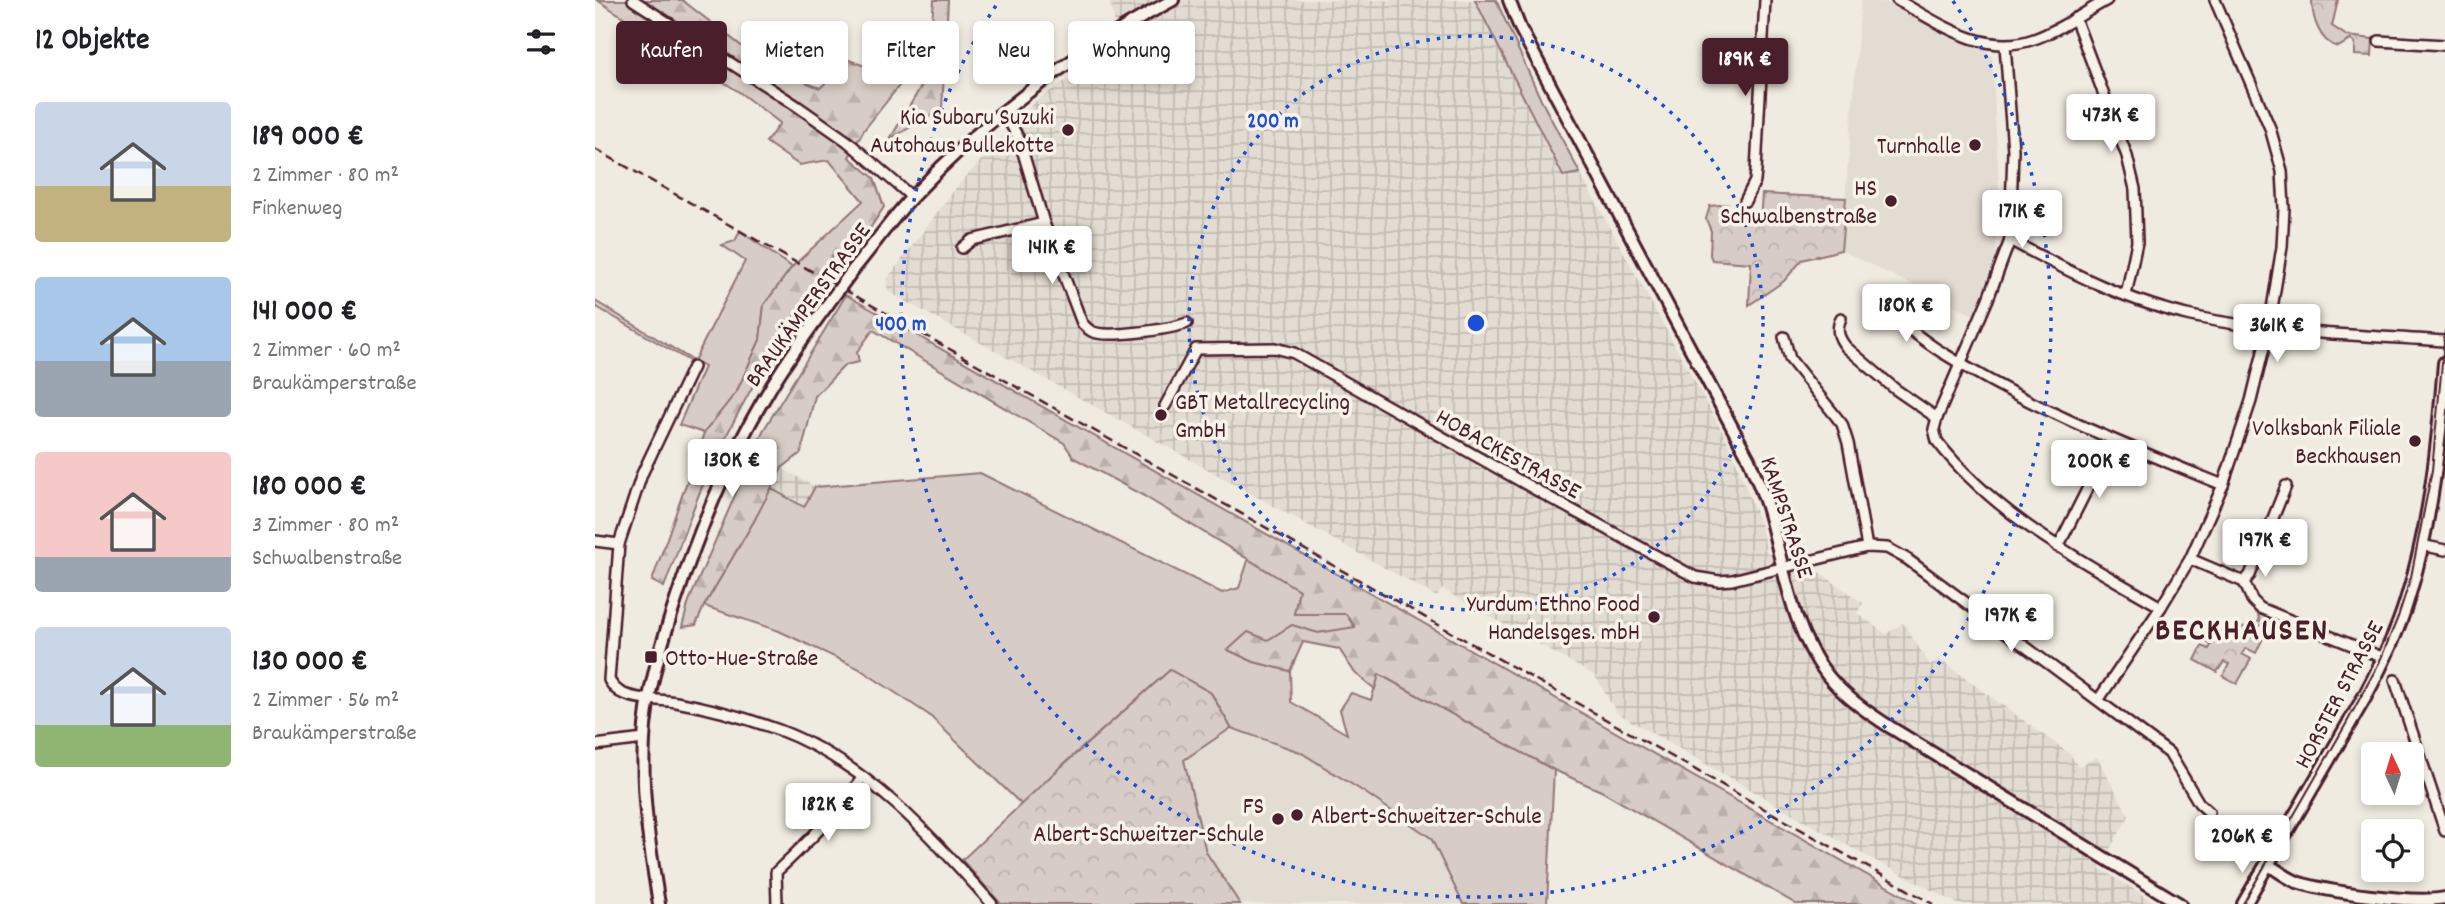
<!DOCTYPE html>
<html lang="de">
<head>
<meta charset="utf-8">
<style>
	body { margin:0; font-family:Dekko,sans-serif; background:#f2f2f2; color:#202124; height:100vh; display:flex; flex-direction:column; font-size:26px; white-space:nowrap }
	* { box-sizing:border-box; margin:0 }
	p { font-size:23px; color:#757577 }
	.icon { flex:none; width:38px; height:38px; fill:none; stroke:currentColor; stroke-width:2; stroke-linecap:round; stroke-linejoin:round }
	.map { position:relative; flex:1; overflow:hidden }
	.side { display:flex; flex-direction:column; background:#fff; width:595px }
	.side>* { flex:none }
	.banner { position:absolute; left:21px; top:21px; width:665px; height:63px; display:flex; gap:14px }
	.needle { width:46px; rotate:356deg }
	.tools { position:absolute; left:1766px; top:742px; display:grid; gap:14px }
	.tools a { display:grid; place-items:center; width:63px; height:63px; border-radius:7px; background:#fff; box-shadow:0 4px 10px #0003; font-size:35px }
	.price { position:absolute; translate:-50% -60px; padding:0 16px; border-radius:7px; background:#fff; color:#222; font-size:23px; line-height:46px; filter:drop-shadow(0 2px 4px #0008) }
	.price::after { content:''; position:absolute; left:50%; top:42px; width:21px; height:16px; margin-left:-10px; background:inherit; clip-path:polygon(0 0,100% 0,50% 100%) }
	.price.active { background:#4a1f2b; color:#fff }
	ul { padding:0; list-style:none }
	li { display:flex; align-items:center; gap:21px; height:175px; padding:0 35px }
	li span { display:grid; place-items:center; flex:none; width:196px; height:140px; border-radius:7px; color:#555 }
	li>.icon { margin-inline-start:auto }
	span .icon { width:84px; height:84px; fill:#fffc; stroke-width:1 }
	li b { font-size:30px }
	h2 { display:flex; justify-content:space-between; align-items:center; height:84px; padding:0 35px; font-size:30px }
	.pill { padding:0 24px; border-radius:7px; background:#fff; box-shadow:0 4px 10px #0003; font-size:24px; line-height:63px }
	.pill.active { background:#4a1f2b; color:#fff }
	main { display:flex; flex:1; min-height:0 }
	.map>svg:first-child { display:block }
	.built { fill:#e3dcd2 }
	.industrial { fill:url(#industrial-grid) }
	.grass { fill:#d8cdc6; stroke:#917678; stroke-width:2 }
	.forest { fill:url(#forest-firs); stroke:#917678; stroke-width:2 }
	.park { fill:url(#park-crowns); stroke:#917678; stroke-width:2 }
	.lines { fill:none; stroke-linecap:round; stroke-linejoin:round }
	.minor-casing { stroke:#4a1f2b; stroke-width:14 }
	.tertiary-casing { stroke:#4a1f2b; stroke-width:16 }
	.secondary-casing { stroke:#4a1f2b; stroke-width:18 }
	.minor { stroke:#f7f3e8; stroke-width:9 }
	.tertiary { stroke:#f7f3e8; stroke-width:10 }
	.secondary { stroke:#f7f3e8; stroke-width:12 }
	.tram { stroke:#4a1f2b; stroke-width:2 }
	.rail { stroke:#4a1f2b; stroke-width:2.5; stroke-dasharray:10 5; stroke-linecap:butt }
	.tertiary-bridge-casing { stroke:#4a1f2b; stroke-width:16; stroke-linecap:butt }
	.tertiary-bridge { stroke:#f7f3e8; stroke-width:10 }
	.ring { fill:none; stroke:#1d4ed8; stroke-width:3.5; stroke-dasharray:3.5 7 }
	.poi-dot { fill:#4a1f2b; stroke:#f7f3e8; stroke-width:2.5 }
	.labels { text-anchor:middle; stroke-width:7; stroke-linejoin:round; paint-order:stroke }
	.poi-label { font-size:24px; fill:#4a1f2b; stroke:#f7f3e8; text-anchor:end }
	.street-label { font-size:24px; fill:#4a1f2b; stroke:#f7f3e8 }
	.district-label { font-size:32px; font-weight:bold; letter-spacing:2px; fill:#4a1f2b; stroke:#f7f3e8 }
	.centre { fill:#1d4ed8; stroke:#f7f3e8; stroke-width:3.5 }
	.ring-label { font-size:21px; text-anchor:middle; font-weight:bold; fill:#1d4ed8; stroke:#f7f3e8; stroke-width:7; stroke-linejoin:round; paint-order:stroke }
</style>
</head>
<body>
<main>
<section class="side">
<h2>12 Objekte<svg class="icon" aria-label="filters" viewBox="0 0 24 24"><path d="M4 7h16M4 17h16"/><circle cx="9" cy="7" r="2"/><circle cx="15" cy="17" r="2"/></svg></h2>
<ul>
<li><span style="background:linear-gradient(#c9d6e8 60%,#c2b280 0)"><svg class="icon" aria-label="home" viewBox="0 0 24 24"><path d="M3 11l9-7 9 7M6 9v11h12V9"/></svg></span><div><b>189 000 €</b><p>2 Zimmer · 80 m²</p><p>Finkenweg</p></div></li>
<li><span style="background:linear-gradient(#a9c7e8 60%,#9aa5b1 0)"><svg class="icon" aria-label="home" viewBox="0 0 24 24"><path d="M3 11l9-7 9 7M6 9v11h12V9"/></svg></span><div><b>141 000 €</b><p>2 Zimmer · 60 m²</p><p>Braukämperstraße</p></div></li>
<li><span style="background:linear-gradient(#f6c9c9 75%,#9aa5b1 0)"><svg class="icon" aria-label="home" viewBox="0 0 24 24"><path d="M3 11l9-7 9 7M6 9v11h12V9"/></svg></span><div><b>180 000 €</b><p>3 Zimmer · 80 m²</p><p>Schwalbenstraße</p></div></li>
<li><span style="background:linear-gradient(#c9d6e8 70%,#8fb573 0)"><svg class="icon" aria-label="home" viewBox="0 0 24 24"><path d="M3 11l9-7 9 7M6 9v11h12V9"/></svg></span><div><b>130 000 €</b><p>2 Zimmer · 56 m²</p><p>Braukämperstraße</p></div></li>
</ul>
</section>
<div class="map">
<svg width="1850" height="904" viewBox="0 0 1850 904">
	<defs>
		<pattern id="industrial-grid" width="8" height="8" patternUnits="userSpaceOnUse" patternTransform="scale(1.75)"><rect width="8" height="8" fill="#e3dcd2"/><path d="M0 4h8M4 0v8" fill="none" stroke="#c4bcb4"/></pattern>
		<pattern id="forest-firs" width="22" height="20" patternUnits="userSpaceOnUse" patternTransform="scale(1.75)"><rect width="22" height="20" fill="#d8cdc6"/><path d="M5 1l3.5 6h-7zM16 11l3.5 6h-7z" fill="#bbb0aa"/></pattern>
		<pattern id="park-crowns" width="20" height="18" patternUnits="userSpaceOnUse" patternTransform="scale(1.75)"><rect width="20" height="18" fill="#d8cdc6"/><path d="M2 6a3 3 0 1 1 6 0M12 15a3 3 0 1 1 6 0" fill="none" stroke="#bbb0aa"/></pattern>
	</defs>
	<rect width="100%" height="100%" fill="#f0ebe0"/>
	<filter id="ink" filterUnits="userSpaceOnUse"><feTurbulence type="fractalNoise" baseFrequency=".0143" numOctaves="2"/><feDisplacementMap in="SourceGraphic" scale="14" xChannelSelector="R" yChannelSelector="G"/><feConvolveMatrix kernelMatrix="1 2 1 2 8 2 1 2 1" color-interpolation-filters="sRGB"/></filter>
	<g filter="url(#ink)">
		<!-- built -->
		<g class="built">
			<path d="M1266,0L1291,2L1313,12L1364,40L1388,48L1397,56L1404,186L1401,255L1379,315L1246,250Z"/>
			<path d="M636,728L705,752L769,792L837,838L868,904H645L611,852L589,760Z"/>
		</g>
		<!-- industrial -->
		<g class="industrial">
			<path d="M514,0H880L968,176L985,173L1133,442L1165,523L1172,553L1221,570L1268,603L1262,613L1291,634L1308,623L1335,665L1344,659L1475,754L1483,767L1502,757L1534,816L1504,868L1563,904H1363L1264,852L1022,713L1000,676L847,589L842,597L292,291V279L360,189L439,102L525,45Z"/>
			<path d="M187,468L220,487L209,507L175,488Z"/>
		</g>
		<!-- grass -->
		<g class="grass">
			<path d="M880,0H901L946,100L985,173L968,176Z"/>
			<path d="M145,231L197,267L169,305L165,340L142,391L109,433L84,425L109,367L99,361L96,362L0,306V301L99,361L150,261L127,245L140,241Z"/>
			<path d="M385,473L627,593L644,588L654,558L704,590L699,614H751L760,628L723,633L697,625L673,640L633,650L659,662L695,671L696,702L752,734L745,710L756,693L776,700L784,674L959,770L952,904H868L836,838L769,792L705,752L636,728L616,693L575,670L462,770L427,805L334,715L263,668L184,631L109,606L159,521L175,488L209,507L220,487Z"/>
		</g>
		<!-- forest -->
		<g class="forest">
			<path d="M2,0H87L175,68L225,88L254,60L308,81L269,130L254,157L279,178L289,207L254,260L238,255C189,329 143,406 107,487C93,520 82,554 69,587L57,581L109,433L142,391L165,340L169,305L197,267L268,201L234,160L204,165L171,142L185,123L144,92Z"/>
			<path d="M339,0H353L347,109L295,139L331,78Z"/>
			<path d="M251,295L1323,904H1201L1006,791L959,770L784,674L780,689L760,673L744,649L708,642L695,671L659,662L633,650L653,632L673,640L697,625L723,633L760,627L751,614H699L704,590L549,496L479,458L469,443L278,330L262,352L264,362L250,365L220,396L206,453L187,468L159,521L109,606L101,625L87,627L94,601L168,431Z"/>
		</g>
		<!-- park -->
		<g class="park">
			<path d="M1717,0H1743L1737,26L1752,36L1778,39L1777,56L1760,55V42L1756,40L1743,47C1724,42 1717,17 1717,0Z"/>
			<path d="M1167,194L1251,198L1246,250L1207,260L1189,281L1154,305L1156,263L1117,260L1115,255L1116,231L1111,219L1115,206L1133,204V220L1165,221Z"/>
			<path d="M1668,613L1681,618L1656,630L1658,635L1666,633L1668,638L1661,653L1651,648L1647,654L1656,659L1642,684L1628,676L1634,664L1629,662L1622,672L1600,660L1607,646L1614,649L1616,645L1610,641L1620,633L1639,628L1641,630L1665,621L1663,615Z"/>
			<path d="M575,670L616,693L636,728L589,760L611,852L645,904H406L367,860L457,775Z"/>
		</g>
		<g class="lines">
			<!-- minor casing -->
			<g class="minor-casing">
				<g id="minor">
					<path d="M38,0L202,106L252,141L317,197"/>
					<path d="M1302,0C1344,23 1389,57 1439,39C1465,30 1488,13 1512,0"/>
					<path d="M1480,18L1532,156L1540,189L1542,242L1531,295"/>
					<path d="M1784,41L1850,45"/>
					<path d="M1410,45L1418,150L1415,240L1393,299L1342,418L1339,429L1342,441C1400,516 1485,560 1566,607"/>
					<path d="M409,112L424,139L449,223L487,323C490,326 492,329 496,331C510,339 576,329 592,323"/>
					<path d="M1150,201L1160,181L1161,171L1170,0"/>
					<path d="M1415,240C1474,272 1535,303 1601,317C1682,334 1768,335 1850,341"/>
					<path d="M367,248L377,240L449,223"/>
					<path d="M1303,300L1300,318C1316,330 1331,343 1348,353C1435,408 1532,446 1628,485"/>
					<path d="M1246,318C1241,330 1243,337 1251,347L1300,389L1342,418"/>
					<path d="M1189,337L1195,359L1247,424L1253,443L1272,547"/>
					<path d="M98,367L47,474L24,544L14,680C18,686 21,691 29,694C45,701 64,699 81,702C116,708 151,718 184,730C270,762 338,837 397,904"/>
					<path d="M570,406L601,349L680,348L699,353L957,499L1100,577L1124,581L1137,580L1272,547L1292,548L1312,559L1574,753L1604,803L1614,812"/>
					<path d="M0,541L24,544"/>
					<path d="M1826,545L1850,550"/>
					<path d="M1463,547L1517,440"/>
					<path d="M1595,559L1649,582L1655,575L1691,486"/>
					<path d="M1649,582L1657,600L1665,608L1789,658"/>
					<path d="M1800,680L1850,831"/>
					<path d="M1504,699L1566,607L1595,559L1628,485L1656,401L1674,327L1687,247L1689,208L1687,171L1675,128L1620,0"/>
					<path d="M0,745L49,739"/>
					<path d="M182,904L181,872C213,842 242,813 267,778"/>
				</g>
			</g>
			<!-- tertiary casing -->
			<g class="tertiary-casing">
				<g id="tertiary">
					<path d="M914,0L925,28L1154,459C1160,476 1168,492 1173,510C1189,565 1196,630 1233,676C1250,697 1272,712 1295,727L1585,904"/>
					<path d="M258,270C279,245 297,218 319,195C393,116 482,51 578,0"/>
					<path d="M1674,865C1683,871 1692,878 1702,882C1732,892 1820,904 1850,898"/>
					<path d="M64,904C55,849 46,796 49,740C51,695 65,649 79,606C103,532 133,458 173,392C191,361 212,333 233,304"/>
				</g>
			</g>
			<!-- secondary casing -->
			<g class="secondary-casing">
				<path id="secondary" d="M1649,904L1769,698C1786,666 1802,634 1812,600C1836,524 1844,442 1850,363"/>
			</g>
			<!-- minor -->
			<use href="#minor" class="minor"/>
			<!-- tertiary -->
			<use href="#tertiary" class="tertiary"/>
			<!-- secondary -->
			<use href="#secondary" class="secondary"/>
			<!-- tram -->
			<path class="tram" d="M1648,904L1751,724L1784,663L1803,617L1816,577L1837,470L1850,331"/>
			<!-- rail -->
			<path class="rail" d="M0,149L1338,904"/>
			<!-- tertiary-bridge casing -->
			<g class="tertiary-bridge-casing">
				<path id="tertiary-bridge" d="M233,304L258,270"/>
			</g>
			<!-- tertiary-bridge -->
			<use href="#tertiary-bridge" class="tertiary-bridge"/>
		</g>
	</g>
	<!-- distance rings -->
	<g class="ring">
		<circle cx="881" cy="323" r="287"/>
		<path d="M1358 1A575 575 0 1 1 404 1"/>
	</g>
	<!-- markers -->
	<g class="poi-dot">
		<circle cx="473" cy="130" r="7"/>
		<circle cx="1380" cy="145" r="7"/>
		<circle cx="1296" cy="201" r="7"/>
		<circle cx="566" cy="415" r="7"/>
		<circle cx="1820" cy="441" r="7"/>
		<circle cx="1059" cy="617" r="7"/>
		<rect x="49" y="650" width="14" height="14" rx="3.5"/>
		<circle cx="702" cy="815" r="7"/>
		<circle cx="683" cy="819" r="7"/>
	</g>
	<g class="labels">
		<!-- poi labels -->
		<g class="poi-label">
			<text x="459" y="124">Kia Subaru Suzuki<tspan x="459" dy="28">Autohaus Bullekotte</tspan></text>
			<text x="1366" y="153">Turnhalle</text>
			<text x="1282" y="195">HS<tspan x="1282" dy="28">Schwalbenstraße</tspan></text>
			<text x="580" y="409" text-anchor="start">GBT Metallrecycling<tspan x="580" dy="28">GmbH</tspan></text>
			<text x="1806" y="435">Volksbank Filiale<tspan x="1806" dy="28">Beckhausen</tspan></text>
			<text x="1045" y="611">Yurdum Ethno Food<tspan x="1045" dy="28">Handelsges. mbH</tspan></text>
			<text x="70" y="665" text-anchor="start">Otto-Hue-Straße</text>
			<text x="669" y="813">FS<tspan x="669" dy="28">Albert-Schweitzer-Schule</tspan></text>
			<text x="716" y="823" text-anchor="start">Albert-Schweitzer-Schule</text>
		</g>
		<!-- street labels -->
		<g class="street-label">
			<text transform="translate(212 304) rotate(-54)" y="8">BRAUKÄMPERSTRASSE</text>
			<text transform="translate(914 453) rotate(29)" y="8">HOBACKESTRASSE</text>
			<text transform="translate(1193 517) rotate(72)" y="8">KAMPSTRASSE</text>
			<text transform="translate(1743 694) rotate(-62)" y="8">HORSTER STRASSE</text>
		</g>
		<!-- district labels -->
		<g class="district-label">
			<text x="1647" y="639">BECKHAUSEN</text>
		</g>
	</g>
	<circle cx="881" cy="323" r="10" class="centre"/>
	<g class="ring-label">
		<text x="678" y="127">200 m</text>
		<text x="306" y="330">400 m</text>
	</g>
</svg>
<div class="tools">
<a><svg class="needle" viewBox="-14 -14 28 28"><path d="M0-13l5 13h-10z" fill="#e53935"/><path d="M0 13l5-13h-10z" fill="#757577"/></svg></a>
<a><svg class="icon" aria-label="locate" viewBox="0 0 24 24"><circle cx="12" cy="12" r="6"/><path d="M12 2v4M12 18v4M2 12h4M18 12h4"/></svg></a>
</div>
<b class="price active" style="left:1150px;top:98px">189K €</b>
<b class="price" style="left:1516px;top:154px">473K €</b>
<b class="price" style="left:1427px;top:250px">171K €</b>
<b class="price" style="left:457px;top:286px">141K €</b>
<b class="price" style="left:1311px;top:344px">180K €</b>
<b class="price" style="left:1682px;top:364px">361K €</b>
<b class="price" style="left:137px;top:499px">130K €</b>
<b class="price" style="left:1504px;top:500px">200K €</b>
<b class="price" style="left:1670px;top:579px">197K €</b>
<b class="price" style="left:1416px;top:654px">197K €</b>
<b class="price" style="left:233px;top:843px">182K €</b>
<b class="price" style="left:1647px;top:875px">206K €</b>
<div class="banner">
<a class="pill active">Kaufen</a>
<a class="pill">Mieten</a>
<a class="pill">Filter</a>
<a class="pill">Neu</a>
<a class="pill">Wohnung</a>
</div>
</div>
</main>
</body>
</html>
